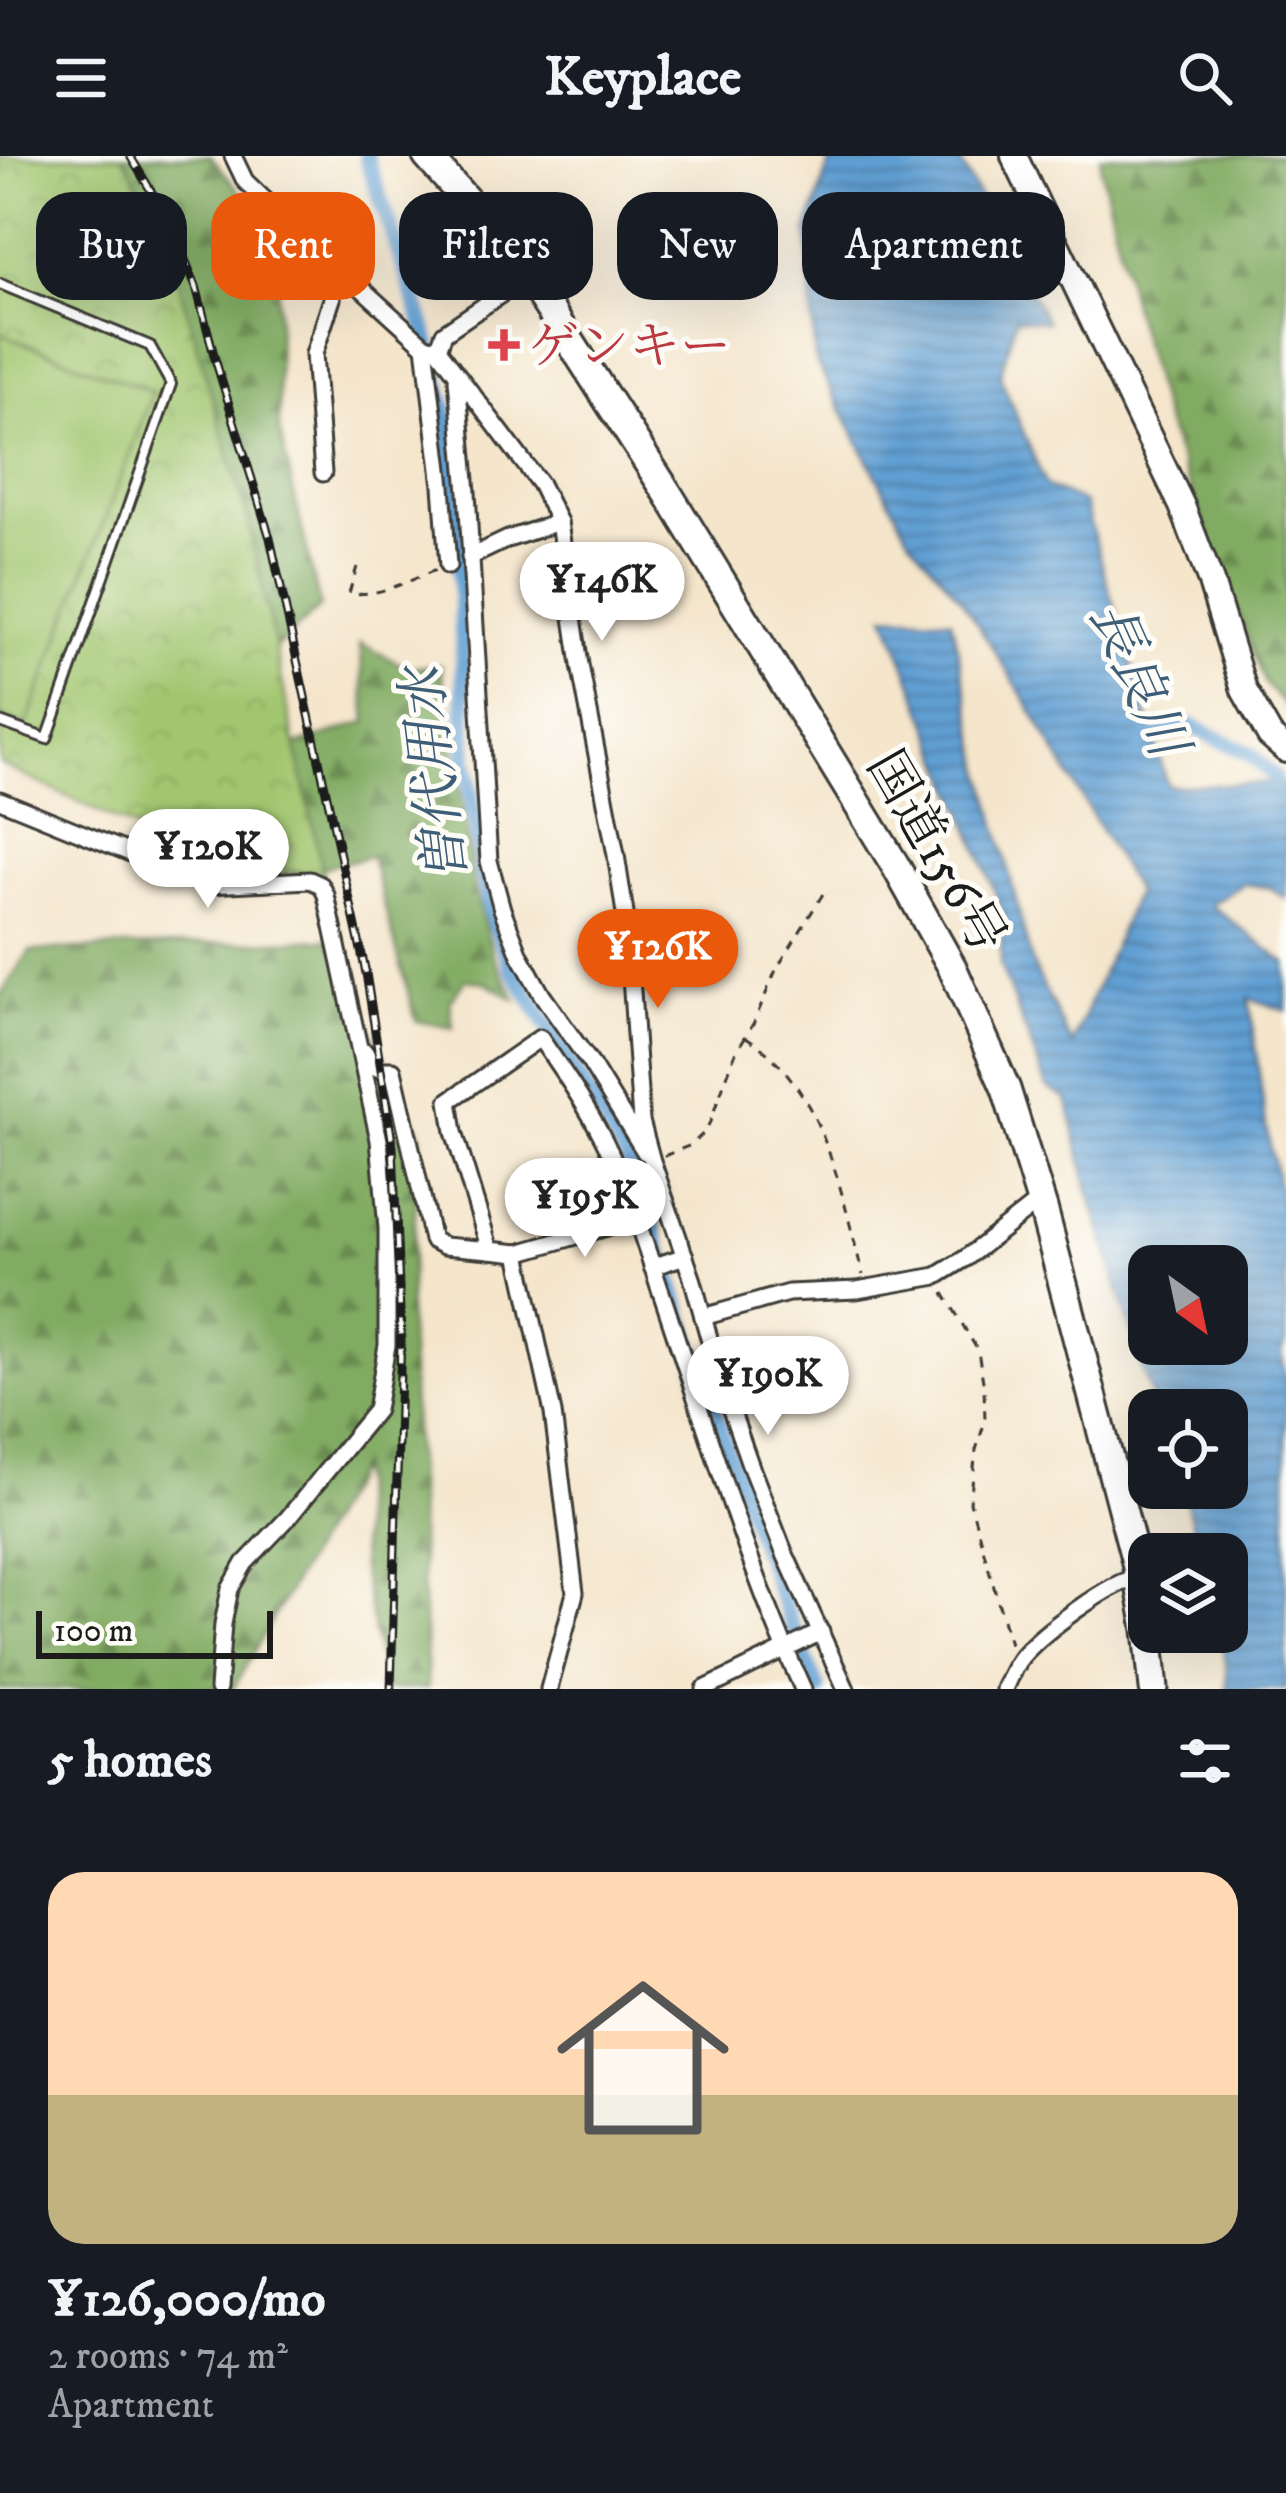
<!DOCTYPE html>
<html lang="en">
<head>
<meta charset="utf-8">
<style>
	body { margin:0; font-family:"IM FELL DW Pica","Noto Serif JP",serif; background:#20242c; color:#f1f3f6; height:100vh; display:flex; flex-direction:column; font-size:45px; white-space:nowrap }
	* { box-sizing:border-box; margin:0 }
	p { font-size:39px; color:#9ea1a6 }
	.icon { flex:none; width:66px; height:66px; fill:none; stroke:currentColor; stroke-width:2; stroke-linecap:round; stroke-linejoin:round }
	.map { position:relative; height:1533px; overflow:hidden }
	.panel { display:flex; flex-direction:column; background:#171b24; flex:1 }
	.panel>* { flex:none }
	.hud { position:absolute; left:36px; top:36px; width:1215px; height:108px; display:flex; gap:24px }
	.needle { width:78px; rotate:147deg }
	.tools { position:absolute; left:1128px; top:1089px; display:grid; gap:24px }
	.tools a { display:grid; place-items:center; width:120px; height:120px; border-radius:24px; background:#171b24; box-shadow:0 12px 48px #0002; font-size:60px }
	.scale { position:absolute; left:36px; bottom:30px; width:237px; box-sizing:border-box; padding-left:12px; border:6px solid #1c1c1c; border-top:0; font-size:33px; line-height:42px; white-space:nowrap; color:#1c1c1c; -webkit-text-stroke:9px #fdfcf7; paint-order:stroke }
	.price { position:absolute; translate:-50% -102px; padding:0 27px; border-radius:42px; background:#fff; color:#222; font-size:39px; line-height:78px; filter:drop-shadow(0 3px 6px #0008) }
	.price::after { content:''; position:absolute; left:50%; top:72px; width:36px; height:27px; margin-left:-18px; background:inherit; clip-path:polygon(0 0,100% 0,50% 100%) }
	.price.active { background:#ea580c; color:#fff }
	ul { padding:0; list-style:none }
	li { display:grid; align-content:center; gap:24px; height:636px; padding:0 48px }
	li span { display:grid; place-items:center; height:372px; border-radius:36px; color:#555 }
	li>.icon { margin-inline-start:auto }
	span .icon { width:216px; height:216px; fill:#fffc; stroke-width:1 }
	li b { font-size:51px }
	h2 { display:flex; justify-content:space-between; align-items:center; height:144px; padding:0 48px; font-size:51px }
	.tag { padding:0 42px; border-radius:36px; background:#171b24; box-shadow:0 12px 48px #0002; font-size:42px; line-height:108px }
	.tag.active { background:#ea580c; color:#fff }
	header { display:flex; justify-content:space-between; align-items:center; height:156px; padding:0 48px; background:#171b24; font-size:54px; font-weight:700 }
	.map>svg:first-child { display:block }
	.forest { fill:url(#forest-firs); stroke:#4e643f; stroke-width:3 }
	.park { fill:url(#park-crowns); stroke:#5f7146; stroke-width:3 }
	.pitch { fill:#a2c66f; stroke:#5f7146; stroke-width:3 }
	.water { fill:url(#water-rules); stroke:#3e5e78; stroke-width:3; fill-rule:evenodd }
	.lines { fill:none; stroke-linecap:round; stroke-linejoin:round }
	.canal { stroke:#619fd3; stroke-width:16 }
	.lane-casing { stroke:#3c3a36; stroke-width:14 }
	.street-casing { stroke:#3c3a36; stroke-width:21 }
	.primary-casing { stroke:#3c3a36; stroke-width:30 }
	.highway-casing { stroke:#3c3a36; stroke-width:33 }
	.path { stroke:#3c3a36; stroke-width:3; stroke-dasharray:9 9; stroke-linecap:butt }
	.lane { stroke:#fff; stroke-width:8 }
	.street { stroke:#fff; stroke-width:15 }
	.primary { stroke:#fff; stroke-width:24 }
	.highway { stroke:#fff; stroke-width:27 }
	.rail-casing { stroke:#1c1c1c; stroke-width:9 }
	.rail { stroke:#fdfcf7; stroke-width:4.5; stroke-dasharray:14; stroke-linecap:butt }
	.health-dot { fill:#e0444e; stroke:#fdfcf7; stroke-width:4.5 }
	.labels { text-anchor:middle; stroke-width:10; stroke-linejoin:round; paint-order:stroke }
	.health-label { font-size:51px; fill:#be3a42; stroke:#fdfcf7; text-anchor:start }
	.street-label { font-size:51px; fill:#1c1c1c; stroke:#fdfcf7 }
	.water-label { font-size:54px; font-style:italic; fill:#3e5e78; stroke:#fdfcf7 }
</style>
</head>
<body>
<header><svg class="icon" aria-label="menu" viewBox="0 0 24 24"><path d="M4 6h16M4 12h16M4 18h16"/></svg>Keyplace<svg class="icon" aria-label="search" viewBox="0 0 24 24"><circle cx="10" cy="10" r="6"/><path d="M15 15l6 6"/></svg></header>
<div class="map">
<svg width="1286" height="1533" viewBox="0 0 1286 1533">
	<defs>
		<pattern id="forest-firs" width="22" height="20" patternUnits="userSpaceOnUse" patternTransform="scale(3)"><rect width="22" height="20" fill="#81ab62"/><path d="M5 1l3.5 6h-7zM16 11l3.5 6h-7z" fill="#698a50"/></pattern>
		<pattern id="park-crowns" width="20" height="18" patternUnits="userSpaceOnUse" patternTransform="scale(3)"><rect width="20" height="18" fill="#a2c66f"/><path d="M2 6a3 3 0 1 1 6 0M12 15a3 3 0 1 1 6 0" fill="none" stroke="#8baa60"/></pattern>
		<pattern id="water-rules" width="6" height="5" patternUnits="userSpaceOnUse" patternTransform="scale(3)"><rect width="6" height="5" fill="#619fd3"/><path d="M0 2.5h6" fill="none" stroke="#4f81aa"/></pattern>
	</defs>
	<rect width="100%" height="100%" fill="#fdfcf7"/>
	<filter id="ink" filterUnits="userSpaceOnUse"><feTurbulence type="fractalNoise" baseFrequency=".00833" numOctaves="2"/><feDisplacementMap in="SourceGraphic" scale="24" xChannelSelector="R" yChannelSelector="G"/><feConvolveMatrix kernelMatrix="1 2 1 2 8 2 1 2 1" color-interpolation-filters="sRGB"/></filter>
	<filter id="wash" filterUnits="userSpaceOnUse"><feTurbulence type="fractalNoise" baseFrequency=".004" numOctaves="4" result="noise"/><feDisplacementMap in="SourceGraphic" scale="48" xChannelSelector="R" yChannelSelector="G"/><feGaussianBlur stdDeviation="2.7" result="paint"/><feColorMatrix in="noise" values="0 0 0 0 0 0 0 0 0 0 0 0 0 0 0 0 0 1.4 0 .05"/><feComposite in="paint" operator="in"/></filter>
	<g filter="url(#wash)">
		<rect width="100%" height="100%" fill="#f4e5cb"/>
		<!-- forest -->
		<g class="forest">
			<path d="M84,0H210L277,78L279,273L320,451L264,503L290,591L367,566L360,487L408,512L441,509L474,730L493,799L516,844L485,826L465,824L450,845L453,872L416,865L371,700L273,724L213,437Z"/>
			<path d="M1101,0H1286V551L1265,528L1166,269L1132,149L1101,13Z"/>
			<path d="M329,783L421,979L408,1157L428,1533H385L361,1412L358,1311L233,1533H0V839L30,795Z"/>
		</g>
		<!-- park -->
		<path class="park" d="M0,0H122L129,9L173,107L249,368L323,719L189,699L0,608Z"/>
		<!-- pitch -->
		<path class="pitch" d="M0,178L153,236L26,570L0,560Z"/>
		<!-- water -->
		<path class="water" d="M832,0H957L1047,166L1016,162L1000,220L1046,330L1084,347L1168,630L1286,627V743L1270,732L1244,728L1211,749L1286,807V855L1249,842L1266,969L1286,1068V1187L1282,1197L1286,1232V1533H1227L1226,1507L1219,1476H1227V1398H1201L1182,1332H1227V1254H1155L1089,1035L1067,943L1047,931L1000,809L1003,757L886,459L951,463L985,621L1032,807L1072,889L1136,736L1024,541L961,443L910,383L815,204L807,76ZM1149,1110H1227V1188H1149Z"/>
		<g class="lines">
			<!-- canal -->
			<g class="canal">
				<path d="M366,0L425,173L448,263L460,421L466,601L483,719L492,761L512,812L626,1000L649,1058L730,1302L778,1435L818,1533"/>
				<path d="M1138,587L1189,569L1249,597L1274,621"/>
			</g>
		</g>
	</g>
	<g filter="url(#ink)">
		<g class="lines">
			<!-- lane casing -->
			<g class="lane-casing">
				<path id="lane" d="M0,128L150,190L171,228L47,583L0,566"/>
			</g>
			<!-- street casing -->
			<g class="street-casing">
				<g id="street">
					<path d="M233,0L245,25L269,48L425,190L438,193L540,328L559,366L580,509L616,699L628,777L641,965L652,1005L693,1125L722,1228L752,1314L784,1396L846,1533"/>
					<path d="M425,190L442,330L448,410"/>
					<path d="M438,193L444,177L528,120"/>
					<path d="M457,223L467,336L489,705L502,753L520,799L542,839L591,908L645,996"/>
					<path d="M323,317L314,198L332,143L334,105"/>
					<path d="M470,401L508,383L559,366"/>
					<path d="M0,644L209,729L310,724L321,729L326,739L379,984L387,1072V1189L376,1254L288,1362L245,1407L230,1433L223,1468L218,1533"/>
					<path d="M365,896C373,910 375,915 393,914L432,1084L444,1090L490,1094"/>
					<path d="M638,1062L518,1097L490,1094L454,976L449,945L540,882C562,914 585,947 603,982C630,1035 645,1090 664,1145C708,1275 746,1408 803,1533"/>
					<path d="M518,1097L553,1257L575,1437L549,1533"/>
					<path d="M652,1111L685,1100"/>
					<path d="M703,1161L788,1137L857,1134L937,1120L966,1102L1040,1044"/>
					<path d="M705,1533L821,1476"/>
					<path d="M1004,1533C1009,1522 1014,1509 1022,1500C1042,1477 1109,1426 1138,1421"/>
				</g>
			</g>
			<!-- primary casing -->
			<g class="primary-casing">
				<path id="primary" d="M1014,0L1182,350L1211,426L1244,534L1270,580L1286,594"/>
			</g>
			<!-- highway casing -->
			<g class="highway-casing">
				<path id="highway" d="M427,0L490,71L528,120L667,336L895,709L952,811L1006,933L1043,1052L1136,1406L1148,1474L1154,1533"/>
			</g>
			<!-- path -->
			<g class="path">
				<path d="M357,411L349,437C380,441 407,425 436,414"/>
				<path d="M746,881C825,931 840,1035 863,1119"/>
				<path d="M664,1000L691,989L707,974L736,896L754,866L776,814L826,733"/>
				<path d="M944,1137L978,1195L984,1232L985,1265L976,1294L970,1346L1010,1488"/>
			</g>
			<!-- lane -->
			<use href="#lane" class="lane"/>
			<!-- street -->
			<use href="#street" class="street"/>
			<!-- primary -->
			<use href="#primary" class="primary"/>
			<!-- highway -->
			<use href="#highway" class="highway"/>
			<!-- rail casing -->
			<g class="rail-casing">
				<path id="rail" d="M130,0L168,63L196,130L215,203L270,382L366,817L393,991L401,1179L391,1533"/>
			</g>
			<!-- rail -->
			<use href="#rail" class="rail"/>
		</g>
	</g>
	<!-- markers -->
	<path class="health-dot" d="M498 171h12v12h12v12h-12v12h-12v-12h-12v-12h12z"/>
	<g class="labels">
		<!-- health labels -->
		<g class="health-label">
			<text x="528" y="207">ゲンキー</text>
		</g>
		<!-- street labels -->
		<g class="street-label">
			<text transform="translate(938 695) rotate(60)" y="18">国道156号</text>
		</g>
		<!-- water labels -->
		<g class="water-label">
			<text transform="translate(1140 522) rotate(66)" y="19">長良川</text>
			<text transform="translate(433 619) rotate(-97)" y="19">曽代用水</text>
		</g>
	</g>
</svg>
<div class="tools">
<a><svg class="needle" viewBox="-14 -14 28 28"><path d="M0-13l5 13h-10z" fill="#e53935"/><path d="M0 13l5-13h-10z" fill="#9ea1a6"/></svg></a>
<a><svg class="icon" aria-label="locate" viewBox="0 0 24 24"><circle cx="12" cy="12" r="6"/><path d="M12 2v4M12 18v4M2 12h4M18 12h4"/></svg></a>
<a><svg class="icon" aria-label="layers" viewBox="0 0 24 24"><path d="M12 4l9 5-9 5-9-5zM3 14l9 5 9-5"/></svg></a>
</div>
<div class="scale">100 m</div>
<b class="price" style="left:602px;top:488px">¥146K</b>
<b class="price" style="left:208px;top:755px">¥120K</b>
<b class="price active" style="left:658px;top:855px">¥126K</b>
<b class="price" style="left:585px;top:1104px">¥195K</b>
<b class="price" style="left:768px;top:1282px">¥190K</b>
<div class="hud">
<a class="tag">Buy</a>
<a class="tag active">Rent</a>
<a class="tag">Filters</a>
<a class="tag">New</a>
<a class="tag">Apartment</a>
</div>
</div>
<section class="panel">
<h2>5 homes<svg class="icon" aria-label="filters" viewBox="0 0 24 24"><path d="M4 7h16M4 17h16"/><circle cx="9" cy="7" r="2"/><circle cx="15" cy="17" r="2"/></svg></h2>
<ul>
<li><span style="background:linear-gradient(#ffd9b3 60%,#c2b280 0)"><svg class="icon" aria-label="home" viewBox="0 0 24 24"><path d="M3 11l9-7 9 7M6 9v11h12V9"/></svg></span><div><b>¥126,000/mo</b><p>2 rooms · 74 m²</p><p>Apartment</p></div></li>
</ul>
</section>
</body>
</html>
